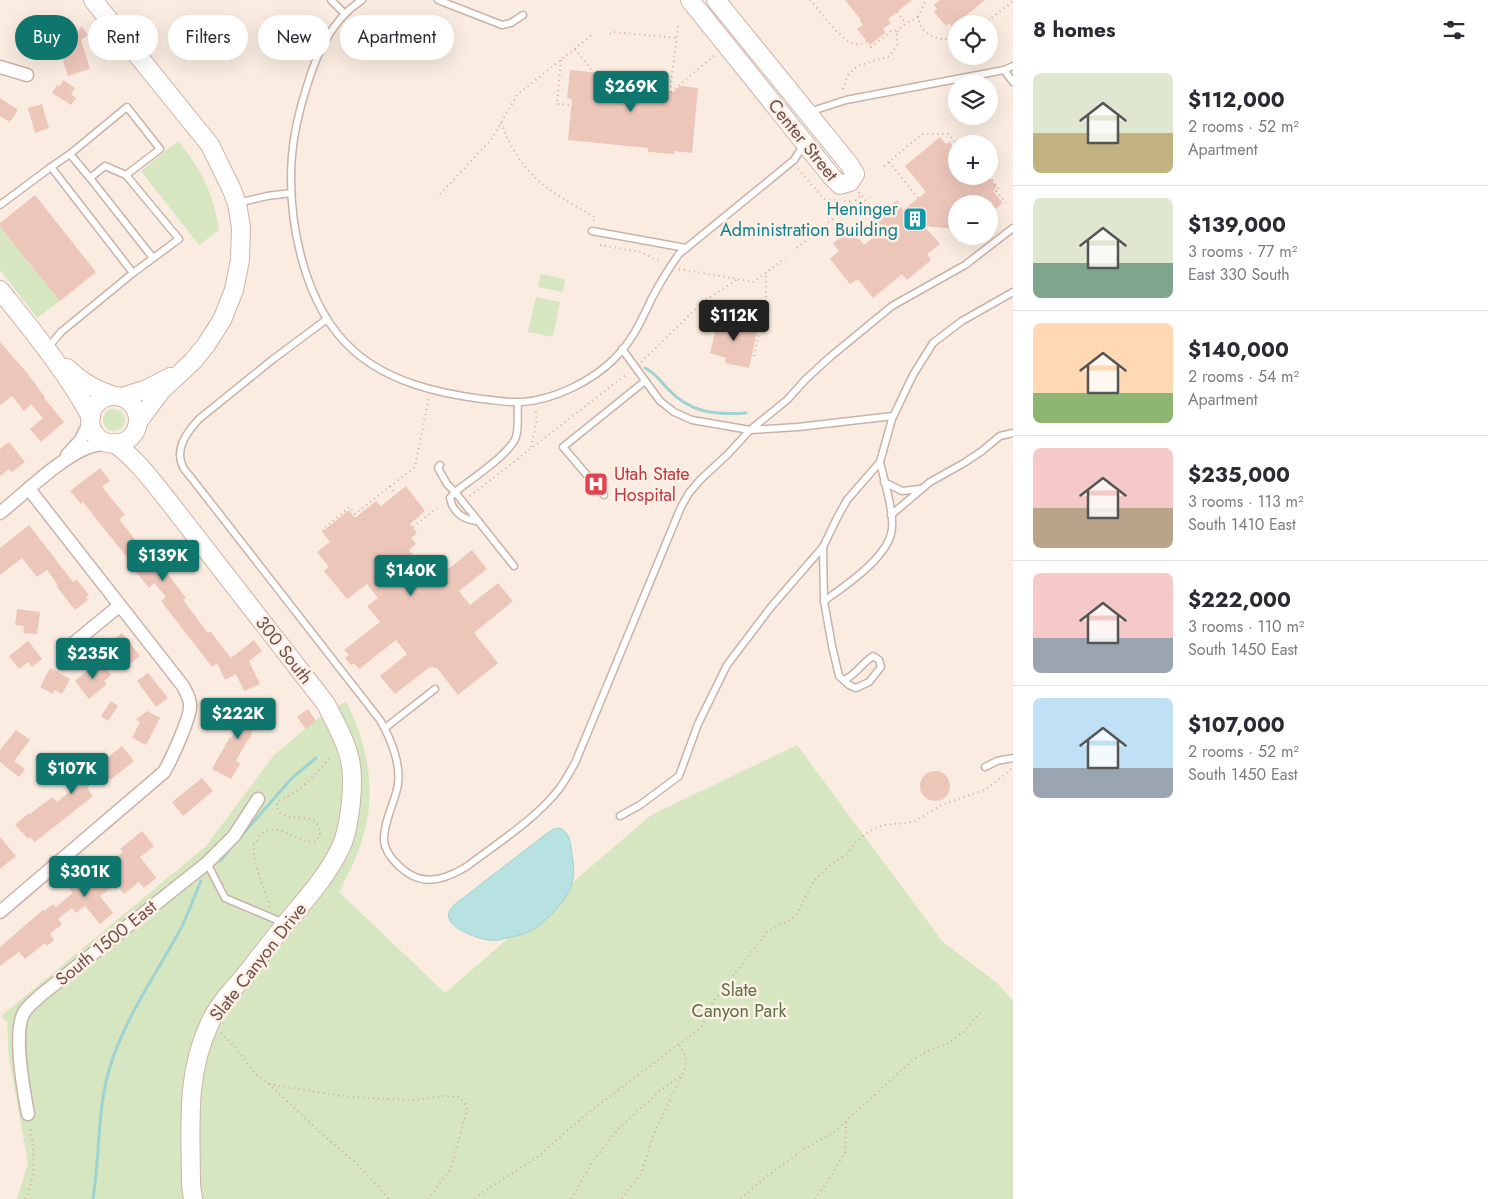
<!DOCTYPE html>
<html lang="en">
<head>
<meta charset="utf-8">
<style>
	body { margin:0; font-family:Jost,sans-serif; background:#f2f2f3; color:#2b2b33; height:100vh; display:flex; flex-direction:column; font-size:19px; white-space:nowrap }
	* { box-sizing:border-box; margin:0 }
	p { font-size:16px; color:#7c7c81 }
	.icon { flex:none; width:28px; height:28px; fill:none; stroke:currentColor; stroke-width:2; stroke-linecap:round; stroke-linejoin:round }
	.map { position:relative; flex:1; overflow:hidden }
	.drawer { display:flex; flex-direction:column; background:#fff; width:475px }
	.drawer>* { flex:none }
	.top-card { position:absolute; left:15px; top:15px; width:475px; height:45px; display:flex; gap:10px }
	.tools { position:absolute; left:948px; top:15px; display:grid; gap:10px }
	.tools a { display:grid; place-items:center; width:50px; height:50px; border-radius:50%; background:#fff; box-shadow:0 5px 20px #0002; font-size:25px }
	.price { position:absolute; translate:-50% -42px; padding:0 11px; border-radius:5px; background:#0f766e; color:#fff; font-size:16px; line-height:32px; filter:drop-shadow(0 1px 2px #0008) }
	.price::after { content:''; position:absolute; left:50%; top:30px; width:15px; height:11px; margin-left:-8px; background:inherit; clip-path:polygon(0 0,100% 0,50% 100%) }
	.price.on { background:#222; color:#fff }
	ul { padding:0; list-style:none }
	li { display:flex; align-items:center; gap:15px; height:125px; padding:0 20px }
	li+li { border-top:1px solid #e1e1e2 }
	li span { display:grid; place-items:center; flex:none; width:140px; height:100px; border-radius:8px; color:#555 }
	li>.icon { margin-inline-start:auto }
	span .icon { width:60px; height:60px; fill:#fffc; stroke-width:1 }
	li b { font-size:21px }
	h2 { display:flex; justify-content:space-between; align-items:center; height:60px; padding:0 20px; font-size:21px }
	.tag { padding:0 18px; border-radius:22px; background:#fff; box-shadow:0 5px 20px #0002; font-size:18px; line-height:45px }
	.tag.on { background:#0f766e; color:#fff }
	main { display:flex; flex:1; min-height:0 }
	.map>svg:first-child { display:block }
	.green { fill:#d6e6c0 }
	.water { fill:#b7e2e1; stroke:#9ed3d2 }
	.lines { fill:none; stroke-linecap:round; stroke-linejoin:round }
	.stream { stroke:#9ed3d2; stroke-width:3 }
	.building { fill:#edc6ba }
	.lane-casing { stroke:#c9b2a9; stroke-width:9 }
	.street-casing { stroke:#c9b2a9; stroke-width:15 }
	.secondary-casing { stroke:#cfb3a9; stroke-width:20 }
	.path { stroke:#d2aa9e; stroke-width:2; stroke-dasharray:1 4; stroke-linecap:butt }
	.lane { stroke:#fff; stroke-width:6 }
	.street { stroke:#fff; stroke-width:12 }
	.secondary { stroke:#fff; stroke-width:18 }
	.labels { text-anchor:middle; stroke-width:5; stroke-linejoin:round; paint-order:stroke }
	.street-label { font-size:18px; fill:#6f514a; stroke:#fef0e6 }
	.culture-label { font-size:18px; fill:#0d838f; stroke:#fef0e6; text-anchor:end }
	.health-label { font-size:18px; fill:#be3a42; stroke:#fef0e6; text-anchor:start }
	.park-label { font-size:18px; fill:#597442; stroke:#fef0e6 }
</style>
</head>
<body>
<main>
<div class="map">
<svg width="1013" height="1199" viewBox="0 0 1013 1199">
	<rect width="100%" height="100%" fill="#faece0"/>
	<!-- green -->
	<g class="green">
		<path d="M178,141C202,170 213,193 219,230L199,245L141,171Z"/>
		<path d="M0,227L60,301L37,318L0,270Z"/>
		<path d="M541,274L565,279L563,292L538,287Z"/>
		<path d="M536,297L560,302L553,337L528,332Z"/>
		<circle cx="114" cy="420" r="11"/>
		<path d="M346,701C368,745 378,795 361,843C356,860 347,876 339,892L445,993L651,815L797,745L942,941L998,984L1013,1001V1199H17L28,1163L9,1058L7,1022L1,1016L206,846L274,755L316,720Z"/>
	</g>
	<!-- water -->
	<path class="water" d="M560,828C572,833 571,850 573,862C576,879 570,894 558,907C549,917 538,929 525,933C519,936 513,936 507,938C504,938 502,940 499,940C488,943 452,931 449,918C447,913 451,909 454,905L546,834L554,829Z"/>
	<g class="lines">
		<!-- stream -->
		<g class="stream">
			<path d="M645,368C656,373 660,381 668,389C690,413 715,415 746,413"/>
			<path d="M241,836L292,778L316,758"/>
			<path d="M220,861L229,850"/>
			<path d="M93,1199C100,1156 97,1112 109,1070C124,1019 155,976 180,930C188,915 194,897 201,881"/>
		</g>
	</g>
	<!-- building -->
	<g class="building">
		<path d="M845,0H912L888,19L891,23L883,29L886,32L870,45L857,29L863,25L860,21L861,20Z"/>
		<path d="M940,0H985L952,27L949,23L946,26L934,12L937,9L934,5Z"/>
		<path d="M43,21L56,29L50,40L37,32Z"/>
		<path d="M82,27L88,35L81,40L90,69L68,76L60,51L76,46L68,36Z"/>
		<path d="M570,70L650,78L649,90L673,92L680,86L698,88L692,153L674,151V154L648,152V148L568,140L572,99L567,98Z"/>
		<path d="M63,80L75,88L71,95L76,98L71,105L52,93L57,85L60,86Z"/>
		<path d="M0,98L18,110L10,122L0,116Z"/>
		<path d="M42,104L49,128L35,133L28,108Z"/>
		<path d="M940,137L946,144L950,142L956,151V176H988L997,187L993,191L1003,203L989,214V204H956V229L924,226L940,244L927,254L931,260L907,280L902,274L873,298L858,279L850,284L830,259L839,251L833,243L852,229L864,245L879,233L870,222L897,200L903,210L926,192L905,166Z"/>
		<path d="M35,195L96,272L60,301L0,227V223Z"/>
		<path d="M719,317L758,328L749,368L725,363L726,358L710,353Z"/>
		<path d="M0,342L27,373L45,397L44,398L64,422L41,442L30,429L43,418L31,404L24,411L12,396L0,405Z"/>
		<path d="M9,442L25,462L12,472L9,469L0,476V449Z"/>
		<path d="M100,468L110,481L102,487L125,515L119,519L147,555L156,548L167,560L161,565L186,598L183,600L208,633L210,631L231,658L254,640L262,651L249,661L260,684L244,691L236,674L225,680L217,663L212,667L161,601L166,597L154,583L149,588L132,567L134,566L105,530L83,502L81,504L70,491Z"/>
		<path d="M406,486L425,511L410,524L417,533L411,538L416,544L409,550L430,577L437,578L472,550L487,569L459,591L470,605L498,583L513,601L474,633L498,663L458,695L437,668L430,667L395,694L380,676L407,654L396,640L359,669L354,663L351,665L345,658L349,655L344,650L380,622L367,606L378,598L367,584L347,599L324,571L329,567L317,552L330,542L322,532L349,510L355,518L376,501L381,506Z"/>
		<path d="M29,525L73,582L77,580L89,595L86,597L88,600L75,610L56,586L58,585L47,570L37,577L22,558L0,575V548Z"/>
		<path d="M17,609L40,612L37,634L23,633L24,626L15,625Z"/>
		<path d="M122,633L140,656L126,667L108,644Z"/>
		<path d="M28,641L42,659L32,667L28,662L19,669L9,656Z"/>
		<path d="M101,662L111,675L104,681L107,684L89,699L75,681L90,668L91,670Z"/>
		<path d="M50,668L70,679L62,694L55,690L53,694L40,687Z"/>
		<path d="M148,673L168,698L156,707L137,681Z"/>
		<path d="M244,699L261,705L249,740L248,739L236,761L240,764L231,779L212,769L230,737L232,738Z"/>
		<path d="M111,701L118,706L108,721L101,716Z"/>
		<path d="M308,709L316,721L306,729L297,717Z"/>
		<path d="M147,711L160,718L146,745L132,738L140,722L136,720Z"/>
		<path d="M16,730L30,740L14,761L25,769L19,777L0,762V750Z"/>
		<path d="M122,746L134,761L110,780L104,773L87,788L93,796L35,842L30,837L28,839L15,825L29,813L30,814L52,797L57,802L72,790L66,782L71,778L69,775L76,769L74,767L85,758L94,769Z"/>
		<circle cx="935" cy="786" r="15"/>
		<path d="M202,778L213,791L183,816L172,802Z"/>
		<path d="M142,831L154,846L140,857L156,878L144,888L139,882L124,894L116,884L100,896L113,913L100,924L85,906L76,913L72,908L58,919L62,924L50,934L54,940L47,946L45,943L25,959L19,952L0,966V947L43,910L44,911L53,904L56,907L73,893L66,885L79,875L82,879L97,867L100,871L123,852L120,849Z"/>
		<path d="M0,837L16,856L0,869Z"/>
	</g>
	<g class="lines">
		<!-- lane casing -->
		<g class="lane-casing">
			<g id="lane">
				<path d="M331,0L344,13"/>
				<path d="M362,0C331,20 316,55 306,89C299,111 294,133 292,155C287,219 303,306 354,351C389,382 437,393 482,399C495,400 509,403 522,402C554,400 592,381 614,359C633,340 641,321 652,298C660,283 669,268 679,254L794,160L804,144"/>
				<path d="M438,0L502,25L511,23L523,15"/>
				<path d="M1004,70L1013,82"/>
				<path d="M809,112L846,100L1004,70L1013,66"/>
				<path d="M70,154L127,107L160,149L126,175"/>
				<path d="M51,167L70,154L90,178L105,166L126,175L179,239L133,273"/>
				<path d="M90,178L153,258"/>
				<path d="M238,203L267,196L291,193"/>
				<path d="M0,205L51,167L133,273L61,332L47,349"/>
				<path d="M592,231L686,248"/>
				<path d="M327,319L272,360L199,419C187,432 174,449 183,467C185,471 190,476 193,480L380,720C391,739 404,769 396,793C392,807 383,826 384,841C385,850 391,858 397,864C419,887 441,882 466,867C495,845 537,818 559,789C565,781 570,772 575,763L681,507L689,493L700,480L728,454L750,430L787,400L806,379L830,357L892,306L965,265L1013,228"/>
				<path d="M622,349L660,401L674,412L692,420L750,430L798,427L893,416"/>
				<path d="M440,465L438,468L447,484L455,492L450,498C453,513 464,520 478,521"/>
				<path d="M884,482L902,491L920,489"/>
				<path d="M604,495L563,447L645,381"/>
				<path d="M891,515L930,482L964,463L982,451L1000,436L1013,433"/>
				<path d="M823,547L824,601L832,646L839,676L849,685L856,688L869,682L881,667L879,660L873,656C862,663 856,675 844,680"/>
				<path d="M514,566L455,492C469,481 510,454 516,437C519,427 517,413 518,402"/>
				<path d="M824,601C845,586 884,560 891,534C896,518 884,480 880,462"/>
				<path d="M385,728L435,689"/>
				<path d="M985,767L997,761L1013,758"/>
				<path d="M620,816L640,805L679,776L698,724L727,665L771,607L823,547L837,518L847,500L880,462L892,419L913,375L933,343L962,321L1013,292"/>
				<path d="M207,863L225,898L284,923"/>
			</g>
		</g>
		<!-- street casing -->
		<g class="street-casing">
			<g id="street">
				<path d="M0,67L27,75"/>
				<path d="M67,455L80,441L90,422"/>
				<path d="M0,513C25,493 60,458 89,447C95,445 102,444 108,443"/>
				<path d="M69,647L119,606"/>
				<path d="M0,912L164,772C171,760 191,717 190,705C190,698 186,692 183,686L29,489"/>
				<path d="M28,1114C24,1093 12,1028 25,1011C29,1005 36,1000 41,995L207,863L234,836L258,799"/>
			</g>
		</g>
		<!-- secondary casing -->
		<g class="secondary-casing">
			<g id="secondary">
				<path d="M93,0L210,145L232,190L237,204L241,227L240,260L234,290L222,320L206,345L193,361L161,391L138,422"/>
				<path d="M690,0L832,177L840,185L850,182L855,174L849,164L716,0"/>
				<path d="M0,290C32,330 66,371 91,417"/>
				<path d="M67,368C83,383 94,389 114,396"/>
				<circle cx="114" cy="420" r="24"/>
				<path d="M122,397L147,389L170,377"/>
				<path d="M114,443C135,458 150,478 166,498L326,704C335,722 346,741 350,760C355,782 350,829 340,849C327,876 306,899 287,922C273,939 260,956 247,973C234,989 217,1005 209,1025C185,1077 191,1128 191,1185L193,1199"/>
			</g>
		</g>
		<!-- path -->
		<g class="path">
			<path d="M810,0C820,11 841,42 856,44C860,45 863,43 867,41"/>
			<path d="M897,12L906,24"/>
			<path d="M918,17L926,0"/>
			<path d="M984,24L1013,1"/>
			<path d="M897,32L902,26L918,17C921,36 940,43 956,37"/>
			<path d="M610,34L613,32L677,38"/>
			<path d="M575,49L594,73"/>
			<path d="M561,60L557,104L572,105"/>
			<path d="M843,89L847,76L857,66L890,56L897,45V32L894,30L890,32L871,47L870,45"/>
			<path d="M670,92L678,26"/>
			<path d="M671,92L716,54"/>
			<path d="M501,123C522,177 547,190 595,217L593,222"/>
			<path d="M889,162L918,198"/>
			<path d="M884,166L922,134H948L957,144"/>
			<path d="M798,169L824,199L854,202"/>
			<path d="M989,176L999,189L996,191L1006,203"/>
			<path d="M859,192L878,216"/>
			<path d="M440,194L491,140L517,95L594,33"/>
			<path d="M600,245L641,252L656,260L661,261"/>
			<path d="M797,248L861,196"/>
			<path d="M679,269L754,282L785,258"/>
			<path d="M754,356L766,304V272"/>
			<path d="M641,362L704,301L738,279"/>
			<path d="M531,447L537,420L535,408"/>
			<path d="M390,486L396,494"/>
			<path d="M470,496L628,373"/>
			<path d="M413,527L437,508"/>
			<path d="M324,531L323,529L350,507L355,514L415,467L429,397"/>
			<path d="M270,907L255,863L253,845L261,834L268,830H280L308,842H315C319,837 322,833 319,827C313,812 292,822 280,813C277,810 277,806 277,802C283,798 289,796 295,792C308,783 320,771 329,758"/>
			<path d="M221,1033L236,1048L255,1074L269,1084L322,1134L358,1165L389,1199"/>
			<path d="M269,1084L335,1095L367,1098L416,1100L443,1096L459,1097L465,1104L467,1110L451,1168L428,1199"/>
			<path d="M25,1199C37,1177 34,1150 30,1126"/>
			<path d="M475,1199L480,1194L539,1156L583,1117L700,1028C703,1025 708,1012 710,1006L767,932L778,925L788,921L797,914L814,880L833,863L848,853L855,843L867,833L877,827L885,825L907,823L915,821L941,805L984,790L993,784L1012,768"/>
			<path d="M571,1199L591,1164L618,1129L662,1089L680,1077"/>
			<path d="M622,1199L642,1172L652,1138L685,1068L686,1057L679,1044"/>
			<path d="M741,1199L762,1180L804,1149L833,1133L914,1059L927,1051L947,1044L964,1032L977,1016L984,1010"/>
			<path d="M815,1199L827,1183L845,1152L846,1122"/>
		</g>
		<!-- lane -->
		<use href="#lane" class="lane"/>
		<!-- street -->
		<use href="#street" class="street"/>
		<!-- secondary -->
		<use href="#secondary" class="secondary"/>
	</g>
	<!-- icons -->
	<defs>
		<g id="building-square" transform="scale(1.25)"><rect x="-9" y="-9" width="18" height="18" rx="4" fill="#0f9aa8" stroke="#fef0e6"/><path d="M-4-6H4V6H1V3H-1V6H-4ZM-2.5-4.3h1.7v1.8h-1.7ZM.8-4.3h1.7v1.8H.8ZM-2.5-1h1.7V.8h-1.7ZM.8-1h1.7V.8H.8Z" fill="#fff"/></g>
		<g id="hospital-square" transform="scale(1.25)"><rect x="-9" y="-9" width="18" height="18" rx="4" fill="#e0444e" stroke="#fef0e6"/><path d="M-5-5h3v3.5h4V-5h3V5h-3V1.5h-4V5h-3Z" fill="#fff"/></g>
	</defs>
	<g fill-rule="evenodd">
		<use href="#building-square" x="915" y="219"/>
		<use href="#hospital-square" x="596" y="484"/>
	</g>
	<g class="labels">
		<!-- street labels -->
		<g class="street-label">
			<text transform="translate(803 140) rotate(51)" y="6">Center Street</text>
			<text transform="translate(284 650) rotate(52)" y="6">300 South</text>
			<text transform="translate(106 943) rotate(-39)" y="6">South 1500 East</text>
			<text transform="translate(258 962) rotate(-52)" y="6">Slate Canyon Drive</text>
		</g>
		<!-- culture labels -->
		<g class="culture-label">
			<text x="898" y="215">Heninger<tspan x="898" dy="21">Administration Building</tspan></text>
		</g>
		<!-- health labels -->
		<g class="health-label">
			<text x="614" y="480">Utah State<tspan x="614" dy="21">Hospital</tspan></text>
		</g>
		<!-- park labels -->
		<g class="park-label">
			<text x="739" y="996">Slate<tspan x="739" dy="21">Canyon Park</tspan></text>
		</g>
	</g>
</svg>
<div class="tools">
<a><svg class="icon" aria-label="locate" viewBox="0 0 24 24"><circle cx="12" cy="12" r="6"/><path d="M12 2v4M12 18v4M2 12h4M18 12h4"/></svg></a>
<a><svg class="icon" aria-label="layers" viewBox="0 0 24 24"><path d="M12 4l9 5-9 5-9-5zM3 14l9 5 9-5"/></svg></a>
<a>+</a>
<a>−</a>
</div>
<b class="price" style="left:631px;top:113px">$269K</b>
<b class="price on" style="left:734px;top:342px">$112K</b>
<b class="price" style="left:163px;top:582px">$139K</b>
<b class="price" style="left:411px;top:597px">$140K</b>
<b class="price" style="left:93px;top:680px">$235K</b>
<b class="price" style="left:238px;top:740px">$222K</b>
<b class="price" style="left:72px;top:795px">$107K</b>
<b class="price" style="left:85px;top:898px">$301K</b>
<div class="top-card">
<a class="tag on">Buy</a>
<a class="tag">Rent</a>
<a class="tag">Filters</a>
<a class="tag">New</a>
<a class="tag">Apartment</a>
</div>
</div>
<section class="drawer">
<h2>8 homes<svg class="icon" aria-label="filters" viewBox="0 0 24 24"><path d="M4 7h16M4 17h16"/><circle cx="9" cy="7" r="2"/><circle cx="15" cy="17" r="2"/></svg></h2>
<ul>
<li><span style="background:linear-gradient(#dfe7d0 60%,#c2b280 0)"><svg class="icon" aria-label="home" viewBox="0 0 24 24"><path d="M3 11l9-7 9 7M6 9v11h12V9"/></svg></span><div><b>$112,000</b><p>2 rooms · 52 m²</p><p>Apartment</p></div></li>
<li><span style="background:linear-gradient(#dfe7d0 65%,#7fa58c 0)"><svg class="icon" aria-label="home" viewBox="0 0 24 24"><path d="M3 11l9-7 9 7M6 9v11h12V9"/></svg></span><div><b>$139,000</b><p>3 rooms · 77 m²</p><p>East 330 South</p></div></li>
<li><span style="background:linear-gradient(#ffd9b3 70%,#8fb573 0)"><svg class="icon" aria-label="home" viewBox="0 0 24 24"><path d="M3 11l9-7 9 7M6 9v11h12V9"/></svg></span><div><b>$140,000</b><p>2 rooms · 54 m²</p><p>Apartment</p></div></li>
<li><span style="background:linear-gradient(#f6c9c9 60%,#b9a48a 0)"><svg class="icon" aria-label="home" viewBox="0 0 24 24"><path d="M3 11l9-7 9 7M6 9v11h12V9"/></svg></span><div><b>$235,000</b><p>3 rooms · 113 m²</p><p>South 1410 East</p></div></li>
<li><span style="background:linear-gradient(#f6c9c9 65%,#9aa5b1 0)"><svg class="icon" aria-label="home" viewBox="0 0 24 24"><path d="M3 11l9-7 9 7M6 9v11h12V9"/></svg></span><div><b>$222,000</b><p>3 rooms · 110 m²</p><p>South 1450 East</p></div></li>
<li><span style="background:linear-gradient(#bfe0f5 70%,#9aa5b1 0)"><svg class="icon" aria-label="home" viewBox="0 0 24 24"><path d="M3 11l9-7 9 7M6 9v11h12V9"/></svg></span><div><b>$107,000</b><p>2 rooms · 52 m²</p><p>South 1450 East</p></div></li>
</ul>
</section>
</main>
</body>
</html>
